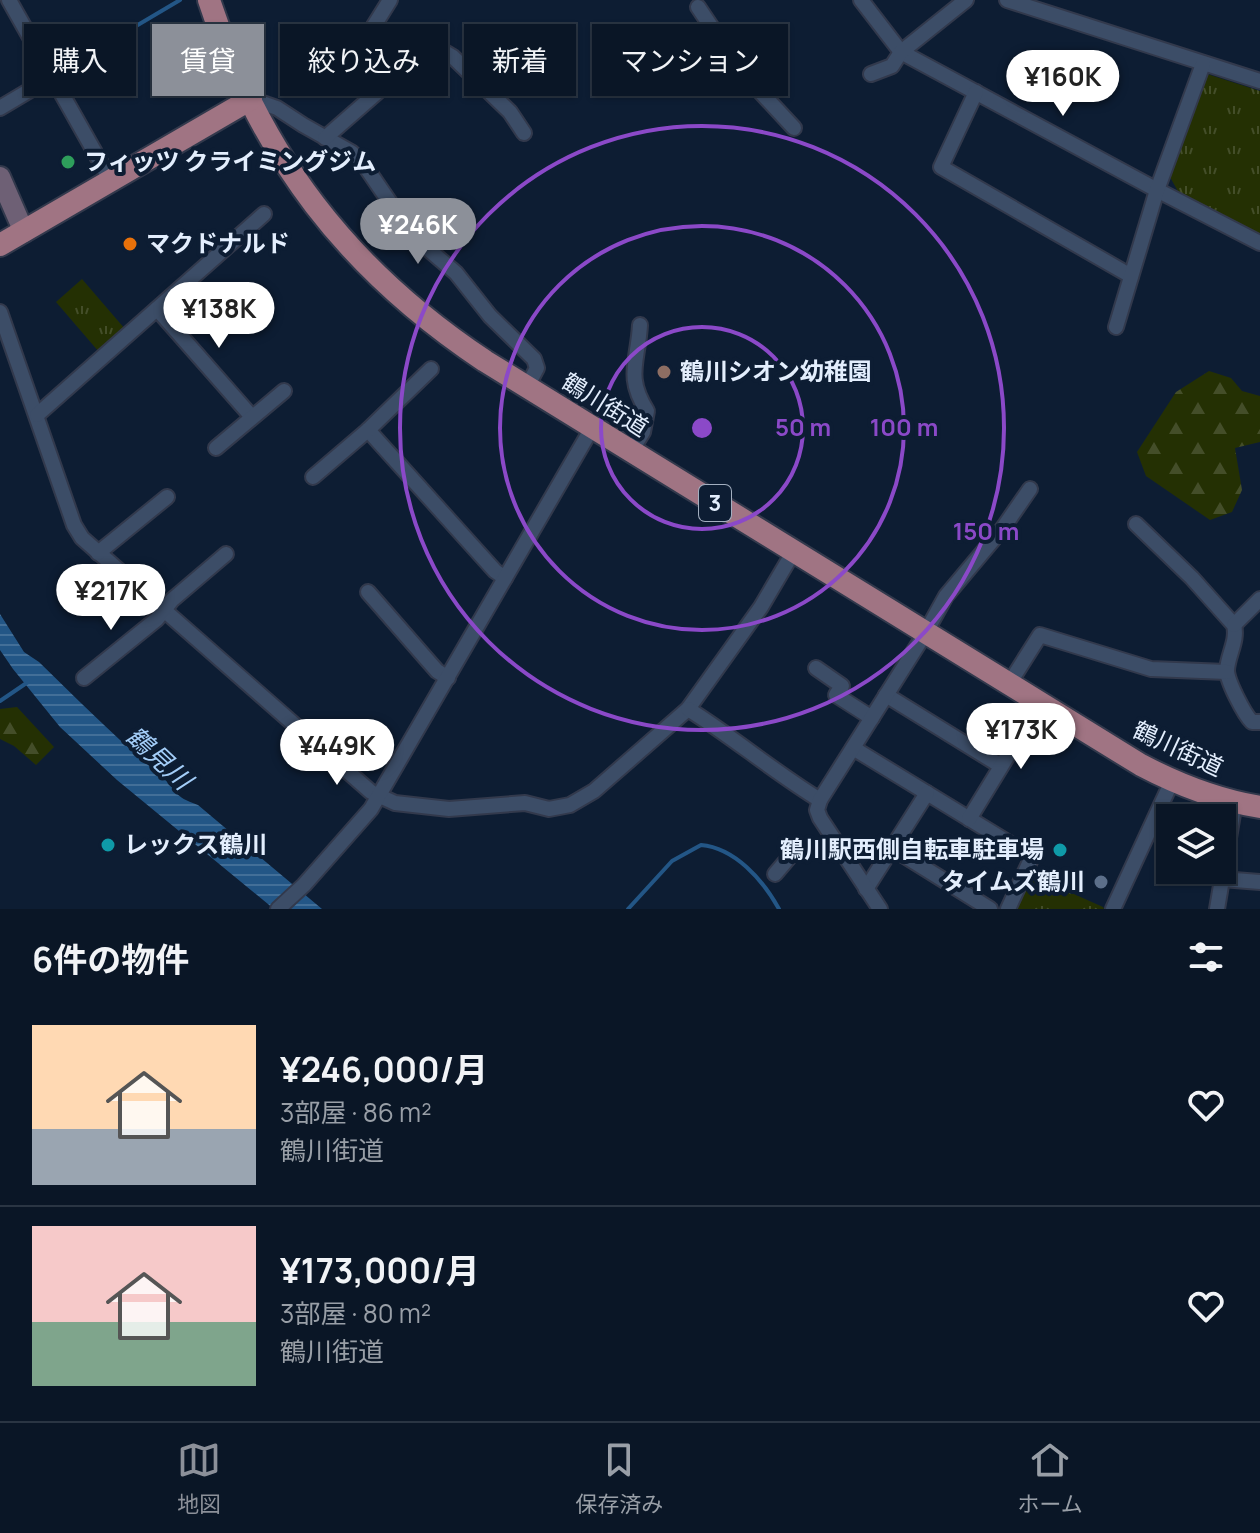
<!DOCTYPE html>
<html lang="ja">
<head>
<meta charset="utf-8">
<style>
	body { margin:0; font-family:Manrope,"Noto Sans JP",sans-serif; background:#182332; color:#f1f3f6; height:100vh; display:flex; flex-direction:column; font-size:30px; white-space:nowrap }
	* { box-sizing:border-box; margin:0 }
	p { font-size:26px; color:#999fa7 }
	.icon { flex:none; width:44px; height:44px; fill:none; stroke:currentColor; stroke-width:2; stroke-linecap:round; stroke-linejoin:round }
	.map { position:relative; height:909px; overflow:hidden }
	.sheet { display:flex; flex-direction:column; background:#0a1626; flex:1 }
	.sheet>* { flex:none }
	.guide { position:absolute; left:24px; top:24px; width:800px; height:72px; display:flex; gap:16px }
	.buttons { position:absolute; left:1156px; top:804px; display:grid; gap:16px }
	.buttons a { display:grid; place-items:center; width:80px; height:80px; border-radius:0px; background:#0a1626; box-shadow:0 2px 6px #0004,0 0 0 2px #2a3543; font-size:40px }
	.price { position:absolute; translate:-50% -68px; padding:0 18px; border-radius:28px; background:#fff; color:#222; font-size:26px; line-height:52px; filter:drop-shadow(0 2px 4px #0008) }
	.price::after { content:''; position:absolute; left:50%; top:48px; width:24px; height:18px; margin-left:-12px; background:inherit; clip-path:polygon(0 0,100% 0,50% 100%) }
	.price.active { background:#8c9099; color:#fff }
	ul { padding:0; list-style:none }
	li { display:flex; align-items:center; gap:24px; height:200px; padding:0 32px }
	li+li { border-top:2px solid #2a3543 }
	li span { display:grid; place-items:center; flex:none; width:224px; height:160px; border-radius:0px; color:#555 }
	li>.icon { margin-inline-start:auto }
	span .icon { width:96px; height:96px; fill:#fffc; stroke-width:1 }
	li b { font-size:34px }
	h2 { display:flex; justify-content:space-between; align-items:center; height:96px; padding:0 32px; font-size:34px }
	.chip { padding:0 28px; border-radius:0px; background:#0a1626; box-shadow:0 2px 6px #0004,0 0 0 2px #2a3543; font-size:28px; line-height:72px }
	.chip.active { background:#8c9099; color:#fff }
	.dock { display:flex; justify-content:space-around; align-items:center; height:112px; border-top:2px solid #2a3543; background:#0a1626; font-size:22px; color:#999fa7 }
	.dock a { display:grid; justify-items:center; gap:4px }
	.dock .active { color:#8c9099 }
	.map>svg:first-child { display:block }
	.forest { fill:url(#forest-firs) }
	.park { fill:url(#park-tufts) }
	.water { fill:url(#water-rules) }
	.lines { fill:none; stroke-linecap:round; stroke-linejoin:round }
	.stream { stroke:#235686; stroke-width:4 }
	.street-casing { stroke:#32394c; stroke-width:18 }
	.secondary-casing { stroke:#32394c; stroke-width:24 }
	.primary-casing { stroke:#32394c; stroke-width:26 }
	.street { stroke:#3c4d67; stroke-width:14 }
	.secondary { stroke:#6e6075; stroke-width:20 }
	.primary { stroke:#a07483; stroke-width:22 }
	.ring { fill:none; stroke:#8b49c8; stroke-width:4 }
	.leisure-dot { fill:#2e9e5b; stroke:#0d1d33; stroke-width:3 }
	.food-dot { fill:#e8710a; stroke:#0d1d33; stroke-width:3 }
	.education-dot { fill:#8d6e63; stroke:#0d1d33; stroke-width:3 }
	.culture-dot { fill:#0f9aa8; stroke:#0d1d33; stroke-width:3 }
	.service-dot { fill:#5c6f8a; stroke:#0d1d33; stroke-width:3 }
	.labels { text-anchor:middle; stroke-width:8; stroke-linejoin:round; paint-order:stroke }
	.shield { fill:#0d1d33; stroke:#a3afc0; stroke-width:2 }
	.shield-label { font-size:22px; font-weight:bold; fill:#e3eefd }
	.poi-label { font-size:24px; font-weight:bold; fill:#e3eefd; stroke:#0d1d33; text-anchor:start }
	.street-label { font-size:24px; fill:#e3eefd; stroke:#0d1d33 }
	.water-label { font-size:26px; font-style:italic; fill:#a3cdf8; stroke:#0d1d33 }
	.centre { fill:#8b49c8; stroke:#0d1d33; stroke-width:4 }
	.ring-label { font-size:24px; text-anchor:middle; font-weight:bold; fill:#8b49c8; stroke:#0d1d33; stroke-width:8; stroke-linejoin:round; paint-order:stroke }
</style>
</head>
<body>
<div class="map">
<svg width="1260" height="909" viewBox="0 0 1260 909">
	<defs>
		<pattern id="forest-firs" width="22" height="20" patternUnits="userSpaceOnUse" patternTransform="scale(2)"><rect width="22" height="20" fill="#243003"/><path d="M5 1l3.5 6h-7zM16 11l3.5 6h-7z" fill="#444e29"/></pattern>
		<pattern id="park-tufts" width="24" height="20" patternUnits="userSpaceOnUse" patternTransform="scale(2)"><rect width="24" height="20" fill="#243003"/><path d="M3 7l-1-3M5 7V3M7 7l1-3M15 17l-1-3M17 17v-4M19 17l1-3" fill="none" stroke="#444e29"/></pattern>
		<pattern id="water-rules" width="6" height="5" patternUnits="userSpaceOnUse" patternTransform="scale(2)"><rect width="6" height="5" fill="#235686"/><path d="M0 2.5h6" fill="none" stroke="#436f98"/></pattern>
	</defs>
	<rect width="100%" height="100%" fill="#0d1d33"/>
	<!-- forest -->
	<g class="forest">
		<path d="M1209,371L1231,378L1242,391L1260,396V442L1235,448L1242,490L1232,512L1210,520L1146,476L1137,452L1176,392Z"/>
		<path d="M17,707L54,747L36,765L14,746L0,739V709Z"/>
	</g>
	<!-- park -->
	<g class="park">
		<path d="M1207,74L1260,91V234L1257,235L1180,195L1170,177Z"/>
		<path d="M82,279L125,329L99,352L56,302Z"/>
		<path d="M1031,875L1103,907L1104,909H1014Z"/>
	</g>
	<!-- water -->
	<path class="water" d="M0,614L24,652L39,662C79,701 118,740 161,776C179,792 172,796 198,805L322,909H274L117,780L60,727L13,669L0,650Z"/>
	<g class="lines">
		<!-- stream -->
		<g class="stream">
			<path d="M60,71L180,0"/>
			<path d="M0,701L28,682"/>
			<path d="M628,909L672,861L701,845C735,848 763,880 779,909"/>
		</g>
		<!-- street casing -->
		<g class="street-casing">
			<g id="street">
				<path d="M9,0L111,181"/>
				<path d="M861,0L901,52L1157,190L1260,243"/>
				<path d="M1007,0L1260,81"/>
				<path d="M698,7L741,71L794,128"/>
				<path d="M871,74L892,66L901,52L966,0"/>
				<path d="M382,85L357,53L390,0"/>
				<path d="M976,92L941,167L1131,276"/>
				<path d="M251,99L277,108L303,125L351,152L363,163L395,210L428,249L456,273L490,316L534,359L537,368L527,387"/>
				<path d="M0,108L52,77"/>
				<path d="M325,138L421,54L443,51L453,57L510,112L524,133"/>
				<path d="M157,309L252,417"/>
				<path d="M0,312L74,525L82,538L371,792L395,803L449,809L525,803L549,809L570,805L594,791L688,709L761,607L794,551"/>
				<path d="M1116,327L1157,190L1203,64"/>
				<path d="M37,415L264,214"/>
				<path d="M368,430L495,571L505,578"/>
				<path d="M216,448L284,391"/>
				<path d="M631,451L643,432L647,411C625,376 638,362 640,325"/>
				<path d="M313,477L368,430L431,369"/>
				<path d="M1136,524L1192,578L1234,625C1238,641 1228,654 1227,670C1227,681 1244,714 1252,722H1260"/>
				<path d="M98,553L167,497"/>
				<path d="M368,592L437,671L448,678"/>
				<path d="M1234,625L1260,599"/>
				<path d="M816,668L842,686L836,695L872,718"/>
				<path d="M84,678L157,619L172,600L226,554"/>
				<path d="M1009,684L1040,635L1151,669L1227,672"/>
				<path d="M886,695L1001,766"/>
				<path d="M688,709C733,737 774,772 820,800"/>
				<path d="M853,748L1032,857L1008,909"/>
				<path d="M969,819L1040,703"/>
				<path d="M892,848L990,909"/>
				<path d="M775,874L798,847"/>
				<path d="M1222,879L1260,882"/>
				<path d="M866,889L927,793"/>
				<path d="M278,909L304,885L371,809L592,428"/>
				<path d="M880,909L820,818L817,810L820,800L926,632L946,596L1003,528L1030,489"/>
				<path d="M1113,909L1172,781"/>
				<path d="M1217,909L1235,802"/>
			</g>
		</g>
		<!-- secondary casing -->
		<g class="secondary-casing">
			<path id="secondary" d="M0,177L24,232"/>
		</g>
		<!-- primary casing -->
		<g class="primary-casing">
			<g id="primary">
				<path d="M209,0C261,157 348,270 485,361L1141,765C1179,785 1218,800 1260,807"/>
				<path d="M0,245L251,99"/>
			</g>
		</g>
		<!-- street -->
		<use href="#street" class="street"/>
		<!-- secondary -->
		<use href="#secondary" class="secondary"/>
		<!-- primary -->
		<use href="#primary" class="primary"/>
	</g>
	<!-- distance rings -->
	<g class="ring">
		<circle cx="702" cy="428" r="101"/>
		<circle cx="702" cy="428" r="202"/>
		<circle cx="702" cy="428" r="302"/>
	</g>
	<!-- markers -->
	<circle class="leisure-dot" cx="68" cy="162" r="8"/>
	<circle class="food-dot" cx="130" cy="244" r="8"/>
	<circle class="education-dot" cx="664" cy="372" r="8"/>
	<g class="culture-dot">
		<circle cx="108" cy="845" r="8"/>
		<circle cx="1060" cy="850" r="8"/>
	</g>
	<circle class="service-dot" cx="1101" cy="882" r="8"/>
	<g class="labels">
		<!-- shield labels -->
		<rect class="shield" x="699" y="485" width="32" height="36" rx="6"/>
		<g class="shield-label">
			<text x="715" y="511">3</text>
		</g>
		<!-- poi labels -->
		<g class="poi-label">
			<text x="84" y="170">フィッツ クライミングジム</text>
			<text x="146" y="252">マクドナルド</text>
			<text x="680" y="380">鶴川シオン幼稚園</text>
			<text x="124" y="853">レックス鶴川</text>
			<text x="1044" y="858" text-anchor="end">鶴川駅西側自転車駐車場</text>
			<text x="1085" y="890" text-anchor="end">タイムズ鶴川</text>
		</g>
		<!-- street labels -->
		<g class="street-label">
			<text transform="translate(605 405) rotate(32)" y="8">鶴川街道</text>
			<text transform="translate(1178 749) rotate(25)" y="8">鶴川街道</text>
		</g>
		<!-- water labels -->
		<g class="water-label">
			<text transform="translate(159 758) rotate(43)" y="9">鶴見川</text>
		</g>
	</g>
	<circle cx="702" cy="428" r="12" class="centre"/>
	<g class="ring-label">
		<text x="803" y="436">50 m</text>
		<text x="904" y="436">100 m</text>
		<text x="986" y="540">150 m</text>
	</g>
</svg>
<div class="buttons">
<a><svg class="icon" aria-label="layers" viewBox="0 0 24 24"><path d="M12 4l9 5-9 5-9-5zM3 14l9 5 9-5"/></svg></a>
</div>
<b class="price" style="left:1063px;top:118px">¥160K</b>
<b class="price active" style="left:418px;top:266px">¥246K</b>
<b class="price" style="left:219px;top:350px">¥138K</b>
<b class="price" style="left:111px;top:632px">¥217K</b>
<b class="price" style="left:1021px;top:771px">¥173K</b>
<b class="price" style="left:337px;top:787px">¥449K</b>
<div class="guide">
<a class="chip">購入</a>
<a class="chip active">賃貸</a>
<a class="chip">絞り込み</a>
<a class="chip">新着</a>
<a class="chip">マンション</a>
</div>
</div>
<section class="sheet">
<h2>6件の物件<svg class="icon" aria-label="filters" viewBox="0 0 24 24"><path d="M4 7h16M4 17h16"/><circle cx="9" cy="7" r="2"/><circle cx="15" cy="17" r="2"/></svg></h2>
<ul>
<li><span style="background:linear-gradient(#ffd9b3 65%,#9aa5b1 0)"><svg class="icon" aria-label="home" viewBox="0 0 24 24"><path d="M3 11l9-7 9 7M6 9v11h12V9"/></svg></span><div><b>¥246,000/月</b><p>3部屋 · 86 m²</p><p>鶴川街道</p></div><svg class="icon" aria-label="heart" viewBox="0 0 24 24"><path d="M12 20l-8-8c-3-5 5-10 8-4 3-6 11-1 8 4z"/></svg></li>
<li><span style="background:linear-gradient(#f6c9c9 60%,#7fa58c 0)"><svg class="icon" aria-label="home" viewBox="0 0 24 24"><path d="M3 11l9-7 9 7M6 9v11h12V9"/></svg></span><div><b>¥173,000/月</b><p>3部屋 · 80 m²</p><p>鶴川街道</p></div><svg class="icon" aria-label="heart" viewBox="0 0 24 24"><path d="M12 20l-8-8c-3-5 5-10 8-4 3-6 11-1 8 4z"/></svg></li>
</ul>
</section>
<nav class="dock">
<a class="active"><svg class="icon" aria-label="map" viewBox="0 0 24 24"><path d="M3 6l6-2 6 2 6-2v14l-6 2-6-2-6 2zM9 4v14M15 6v14"/></svg>地図</a>
<a><svg class="icon" aria-label="saved" viewBox="0 0 24 24"><path d="M7 4h10v16l-5-4-5 4z"/></svg>保存済み</a>
<a><svg class="icon" aria-label="home" viewBox="0 0 24 24"><path d="M3 11l9-7 9 7M6 9v11h12V9"/></svg>ホーム</a>
</nav>
</body>
</html>
